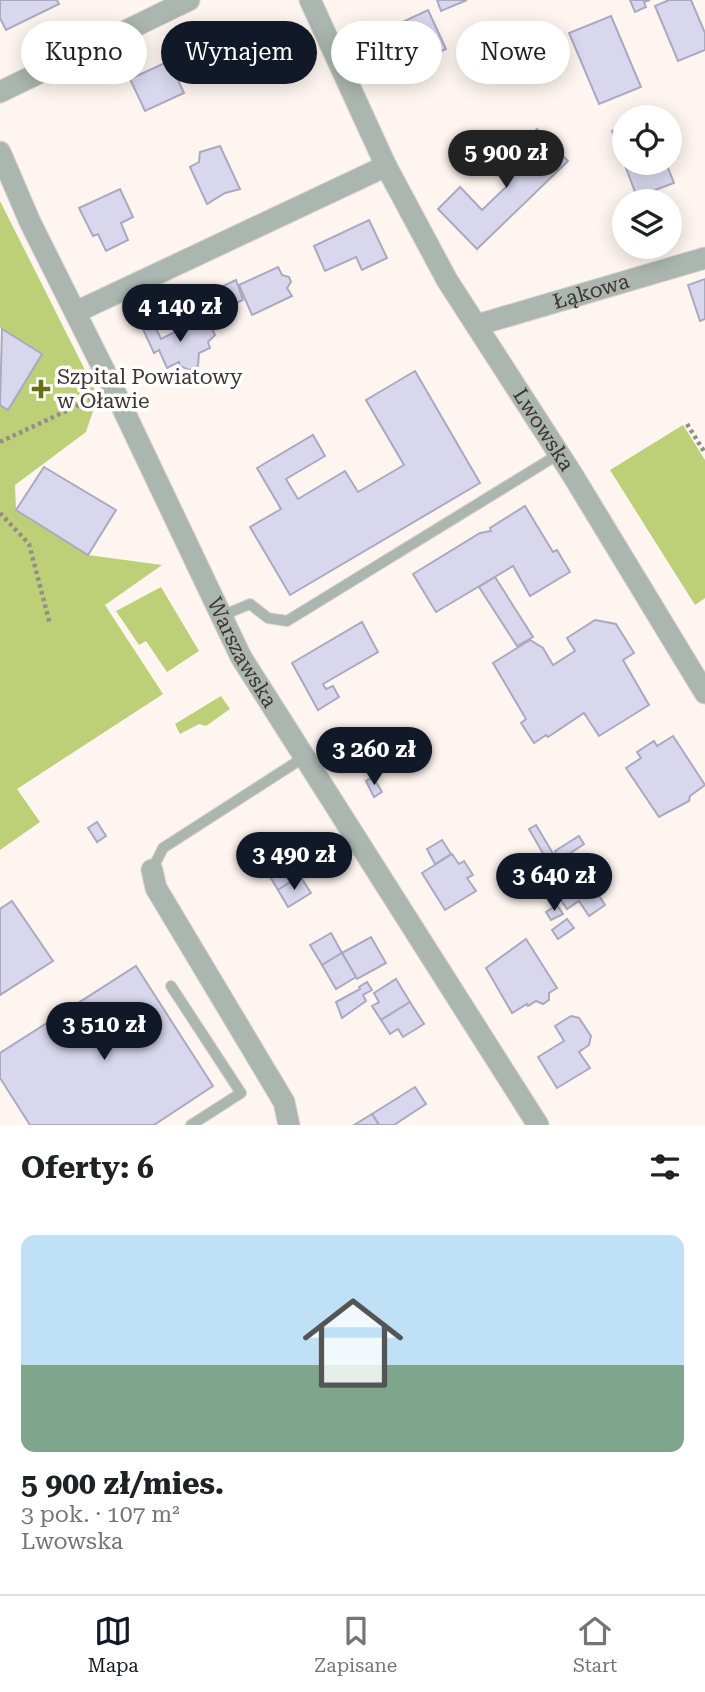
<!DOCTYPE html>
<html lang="pl">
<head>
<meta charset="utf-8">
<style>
	body { margin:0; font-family:"Roboto Serif",serif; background:#f6f6f6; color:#202124; height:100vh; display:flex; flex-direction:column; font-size:26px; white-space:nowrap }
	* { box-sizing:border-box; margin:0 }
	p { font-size:23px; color:#757577 }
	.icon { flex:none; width:38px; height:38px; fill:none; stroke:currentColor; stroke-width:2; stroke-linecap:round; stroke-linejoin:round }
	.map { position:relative; height:1125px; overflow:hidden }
	.sheet { display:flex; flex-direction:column; background:#fff; flex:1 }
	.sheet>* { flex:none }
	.hud { position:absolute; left:21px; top:21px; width:663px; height:63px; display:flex; gap:14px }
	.controls { position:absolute; left:612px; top:105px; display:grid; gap:14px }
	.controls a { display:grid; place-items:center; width:70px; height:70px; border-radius:50%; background:#fff; box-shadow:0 4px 18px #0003; font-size:35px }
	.price { position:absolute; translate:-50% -60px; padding:0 16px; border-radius:24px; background:#111827; color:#fff; font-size:23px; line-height:46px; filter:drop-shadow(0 2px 4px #0008) }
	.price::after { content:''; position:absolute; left:50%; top:42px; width:21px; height:16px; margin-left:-10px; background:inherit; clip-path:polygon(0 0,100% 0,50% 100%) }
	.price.on { background:#222; color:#fff }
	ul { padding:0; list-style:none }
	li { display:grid; align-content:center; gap:14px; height:371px; padding:0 21px }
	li+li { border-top:2px solid #e0e0e0 }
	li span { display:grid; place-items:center; height:217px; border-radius:14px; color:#555 }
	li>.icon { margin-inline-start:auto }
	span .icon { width:126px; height:126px; fill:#fffc; stroke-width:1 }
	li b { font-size:30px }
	h2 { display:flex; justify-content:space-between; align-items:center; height:84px; padding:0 21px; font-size:30px }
	.tag { padding:0 24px; border-radius:32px; background:#fff; box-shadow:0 4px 18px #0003; font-size:24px; line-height:63px }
	.tag.on { background:#111827; color:#fff }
	.dock { display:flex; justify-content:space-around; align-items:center; height:98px; border-top:2px solid #e0e0e0; background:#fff; font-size:19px; color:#757577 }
	.dock a { display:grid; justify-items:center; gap:4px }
	.dock .on { color:#111827 }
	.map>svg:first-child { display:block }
	.green { fill:#bdd077 }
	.building { fill:#d9d7ee; stroke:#aba9c0; stroke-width:2 }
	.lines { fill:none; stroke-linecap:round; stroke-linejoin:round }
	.lane-casing { stroke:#dcd2cd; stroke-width:12 }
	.street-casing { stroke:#dcd2cd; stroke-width:23 }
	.path { stroke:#968c88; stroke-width:4.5; stroke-dasharray:3.5 3.5; stroke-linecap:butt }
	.lane { stroke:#abb6b0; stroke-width:10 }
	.street { stroke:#abb6b0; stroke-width:21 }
	.poi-dot { fill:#686e13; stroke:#fff; stroke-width:2.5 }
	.labels { text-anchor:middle; stroke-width:7; stroke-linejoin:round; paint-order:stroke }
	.street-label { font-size:21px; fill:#3e3430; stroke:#fff }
	.poi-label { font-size:21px; fill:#3e3430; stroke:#fff; text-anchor:start }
</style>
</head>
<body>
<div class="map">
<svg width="705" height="1125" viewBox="0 0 705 1125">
	<rect width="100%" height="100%" fill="#fff5f0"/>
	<!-- green -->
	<g class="green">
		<path d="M0,201L98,396L86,432L15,485L16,510L88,555L162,565L105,605L163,694L17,789L40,822L0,850V405L8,410L42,354L0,328Z"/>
		<path d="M683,425L705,460V598L695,605L610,470Z"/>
		<path d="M161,587L199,651L167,672L146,641L139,645L116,611Z"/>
		<path d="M221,696L230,709L206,726L199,724L180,734L175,724Z"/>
	</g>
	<!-- building -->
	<g class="building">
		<path d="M0,0H57L59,4L6,30L0,18Z"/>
		<path d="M437,0H467L441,11Z"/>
		<path d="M630,0H650L644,2L646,7L635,12Z"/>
		<path d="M669,0H691L705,33V50L678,61L655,6Z"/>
		<path d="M428,10L446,49L394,72L377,34Z"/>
		<path d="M611,16L641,87L599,104L569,33Z"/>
		<path d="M230,26L239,46L263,35L275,50L273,56L277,65L240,82L217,33Z"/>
		<path d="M169,61L184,93L145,111L130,79Z"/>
		<path d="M625,126V163H666L674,183L637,197L612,131Z"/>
		<path d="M537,129L568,161L477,249L438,209L460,187L482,210L508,185L494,170Z"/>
		<path d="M220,146L240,189L225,193L207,204L190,167L199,162L200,152Z"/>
		<path d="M120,189L133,217L121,223L128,240L106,251L98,234L93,236L79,208Z"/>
		<path d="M369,220L387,258L362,270L356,257L325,271L314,246Z"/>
		<path d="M278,267L282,275L289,277L291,282L287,288L292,296L252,315L239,285Z"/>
		<path d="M705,279V319L700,321L688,285Z"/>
		<path d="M236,280L243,300L228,307L219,288Z"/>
		<path d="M152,320L161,339L177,331L181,323L187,327L198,321L201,328L211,326L215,335L208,342L210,348L199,353L198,366L189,370L180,366L179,362L167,368L159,350L154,353L141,325Z"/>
		<path d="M2,329L42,354L8,410L0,405Z"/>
		<path d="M415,371L480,483L290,595L250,527L281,509L257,468L313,435L325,456L286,479L298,499L345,471L358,492L404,465L366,400Z"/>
		<path d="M44,467L116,510L88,555L16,510Z"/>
		<path d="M525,506L553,552L557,550L570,572L530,596L513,566L436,612L413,574L480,533L491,531L490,528Z"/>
		<path d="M495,577L533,637L517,646L479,587Z"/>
		<path d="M595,620L616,624L634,653L623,660L649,705L599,736L584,713L548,737L546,735L534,743L521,723L526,719L493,663L530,640L543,648L553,665L575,651L567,638Z"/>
		<path d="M362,622L378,652L323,684L326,689L333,686L339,697L318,710L292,663Z"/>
		<path d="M673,736L705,785L690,796L689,801L659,817L626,768L641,758L637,752L654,741L657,746Z"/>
		<path d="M373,777L382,792L374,797L366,781Z"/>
		<path d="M97,822L106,836L97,842L88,828Z"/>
		<path d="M536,825L555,857L548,862L529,829Z"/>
		<path d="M306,833L324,862L278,890L261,862Z"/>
		<path d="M579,836L584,844L560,860L555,851Z"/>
		<path d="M442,840L451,854L435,864L427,849Z"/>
		<path d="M452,854L459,864L464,861L473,875L467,878L476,891L445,910L422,873Z"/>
		<path d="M580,866L605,905L589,916L579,901L567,909L551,885Z"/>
		<path d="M300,876L311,893L288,907L278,890Z"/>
		<path d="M12,901L53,961L0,995V909Z"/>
		<path d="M557,905L563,914L551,920L546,912Z"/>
		<path d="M567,919L574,928L558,939L552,930Z"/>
		<path d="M331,933L342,953L322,965L310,945Z"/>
		<path d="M371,937L386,963L357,979L342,953Z"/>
		<path d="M526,939L557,988L549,993V1000L543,1004L536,1001L528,1006L527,1004L512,1013L486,968Z"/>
		<path d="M342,953L356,977L336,989L322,965Z"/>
		<path d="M136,966L213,1086L154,1125H30L0,1078V1053Z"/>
		<path d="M396,979L410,1002L381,1020L372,1006L379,1002L374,993Z"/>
		<path d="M367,982L372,990L363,995L366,1001L342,1018L336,1002L360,989L359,987Z"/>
		<path d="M410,1002L424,1024L403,1037L398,1029L390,1034L381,1020Z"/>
		<path d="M571,1016L579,1018L591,1036L589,1045L579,1052L590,1068L557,1088L538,1057L564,1041L555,1026Z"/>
		<path d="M415,1087L426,1104L394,1125H379L372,1114Z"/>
		<path d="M372,1114L379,1125H354Z"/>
	</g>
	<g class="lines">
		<!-- lane casing -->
		<g class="lane-casing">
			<g id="lane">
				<path d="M221,616L250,604L268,618L287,621L559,454"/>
				<path d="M152,870L163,848L306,756"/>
				<path d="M171,986L241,1093L191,1125"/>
			</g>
		</g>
		<!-- street casing -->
		<g class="street-casing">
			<g id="street">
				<path id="s1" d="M310,0L386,166L447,280L572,474L705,693"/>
				<path d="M0,92L189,0"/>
				<path id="s2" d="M0,152L30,222L113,388L241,657L538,1125"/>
				<path d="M76,312L386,166"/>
				<path id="s3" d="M477,325L705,258"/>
				<path d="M152,870L156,888L284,1102L289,1125"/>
			</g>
		</g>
		<!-- path -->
		<g class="path">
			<path d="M687,424L705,453"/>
			<path d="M0,442L94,398"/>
			<path d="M0,513L29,544L50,624"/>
		</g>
		<!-- lane -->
		<use href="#lane" class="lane"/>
		<!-- street -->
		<use href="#street" class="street"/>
	</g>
	<!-- markers -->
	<path class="poi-dot" d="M37.5 378.5h7v7h7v7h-7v7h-7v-7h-7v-7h7z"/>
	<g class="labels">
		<!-- street labels -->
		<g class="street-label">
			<text dy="7" stroke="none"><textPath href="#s3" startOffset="119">Łąkowa</textPath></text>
			<text dy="7" stroke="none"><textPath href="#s1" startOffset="490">Lwowska</textPath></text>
			<text dy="7" stroke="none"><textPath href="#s2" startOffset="556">Warszawska</textPath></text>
		</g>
		<!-- poi labels -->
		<g class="poi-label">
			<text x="57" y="384">Szpital Powiatowy<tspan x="57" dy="24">w Oławie</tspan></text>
		</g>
	</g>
</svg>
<div class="controls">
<a><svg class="icon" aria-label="locate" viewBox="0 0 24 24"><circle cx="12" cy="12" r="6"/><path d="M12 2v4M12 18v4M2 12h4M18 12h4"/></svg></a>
<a><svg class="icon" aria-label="layers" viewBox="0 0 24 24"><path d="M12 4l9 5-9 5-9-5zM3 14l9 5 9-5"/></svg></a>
</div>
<b class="price on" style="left:506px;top:190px">5 900 zł</b>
<b class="price" style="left:180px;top:344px">4 140 zł</b>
<b class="price" style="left:374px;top:787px">3 260 zł</b>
<b class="price" style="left:294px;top:892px">3 490 zł</b>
<b class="price" style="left:554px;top:913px">3 640 zł</b>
<b class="price" style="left:104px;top:1062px">3 510 zł</b>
<div class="hud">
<a class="tag">Kupno</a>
<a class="tag on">Wynajem</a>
<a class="tag">Filtry</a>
<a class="tag">Nowe</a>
</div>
</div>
<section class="sheet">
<h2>Oferty: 6<svg class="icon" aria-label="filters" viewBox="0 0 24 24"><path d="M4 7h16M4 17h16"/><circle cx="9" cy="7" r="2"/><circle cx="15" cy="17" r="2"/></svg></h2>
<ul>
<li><span style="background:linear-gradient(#bfe0f5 60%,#7fa58c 0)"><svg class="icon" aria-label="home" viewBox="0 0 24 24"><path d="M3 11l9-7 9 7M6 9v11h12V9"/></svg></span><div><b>5 900 zł/mies.</b><p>3 pok. · 107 m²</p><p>Lwowska</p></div></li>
</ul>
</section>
<nav class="dock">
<a class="on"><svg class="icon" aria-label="map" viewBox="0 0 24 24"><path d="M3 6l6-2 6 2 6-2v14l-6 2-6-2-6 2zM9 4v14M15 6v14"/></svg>Mapa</a>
<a><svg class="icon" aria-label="saved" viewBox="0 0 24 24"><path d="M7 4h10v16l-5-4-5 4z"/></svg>Zapisane</a>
<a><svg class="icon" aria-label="home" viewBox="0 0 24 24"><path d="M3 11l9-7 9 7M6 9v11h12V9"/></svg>Start</a>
</nav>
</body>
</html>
